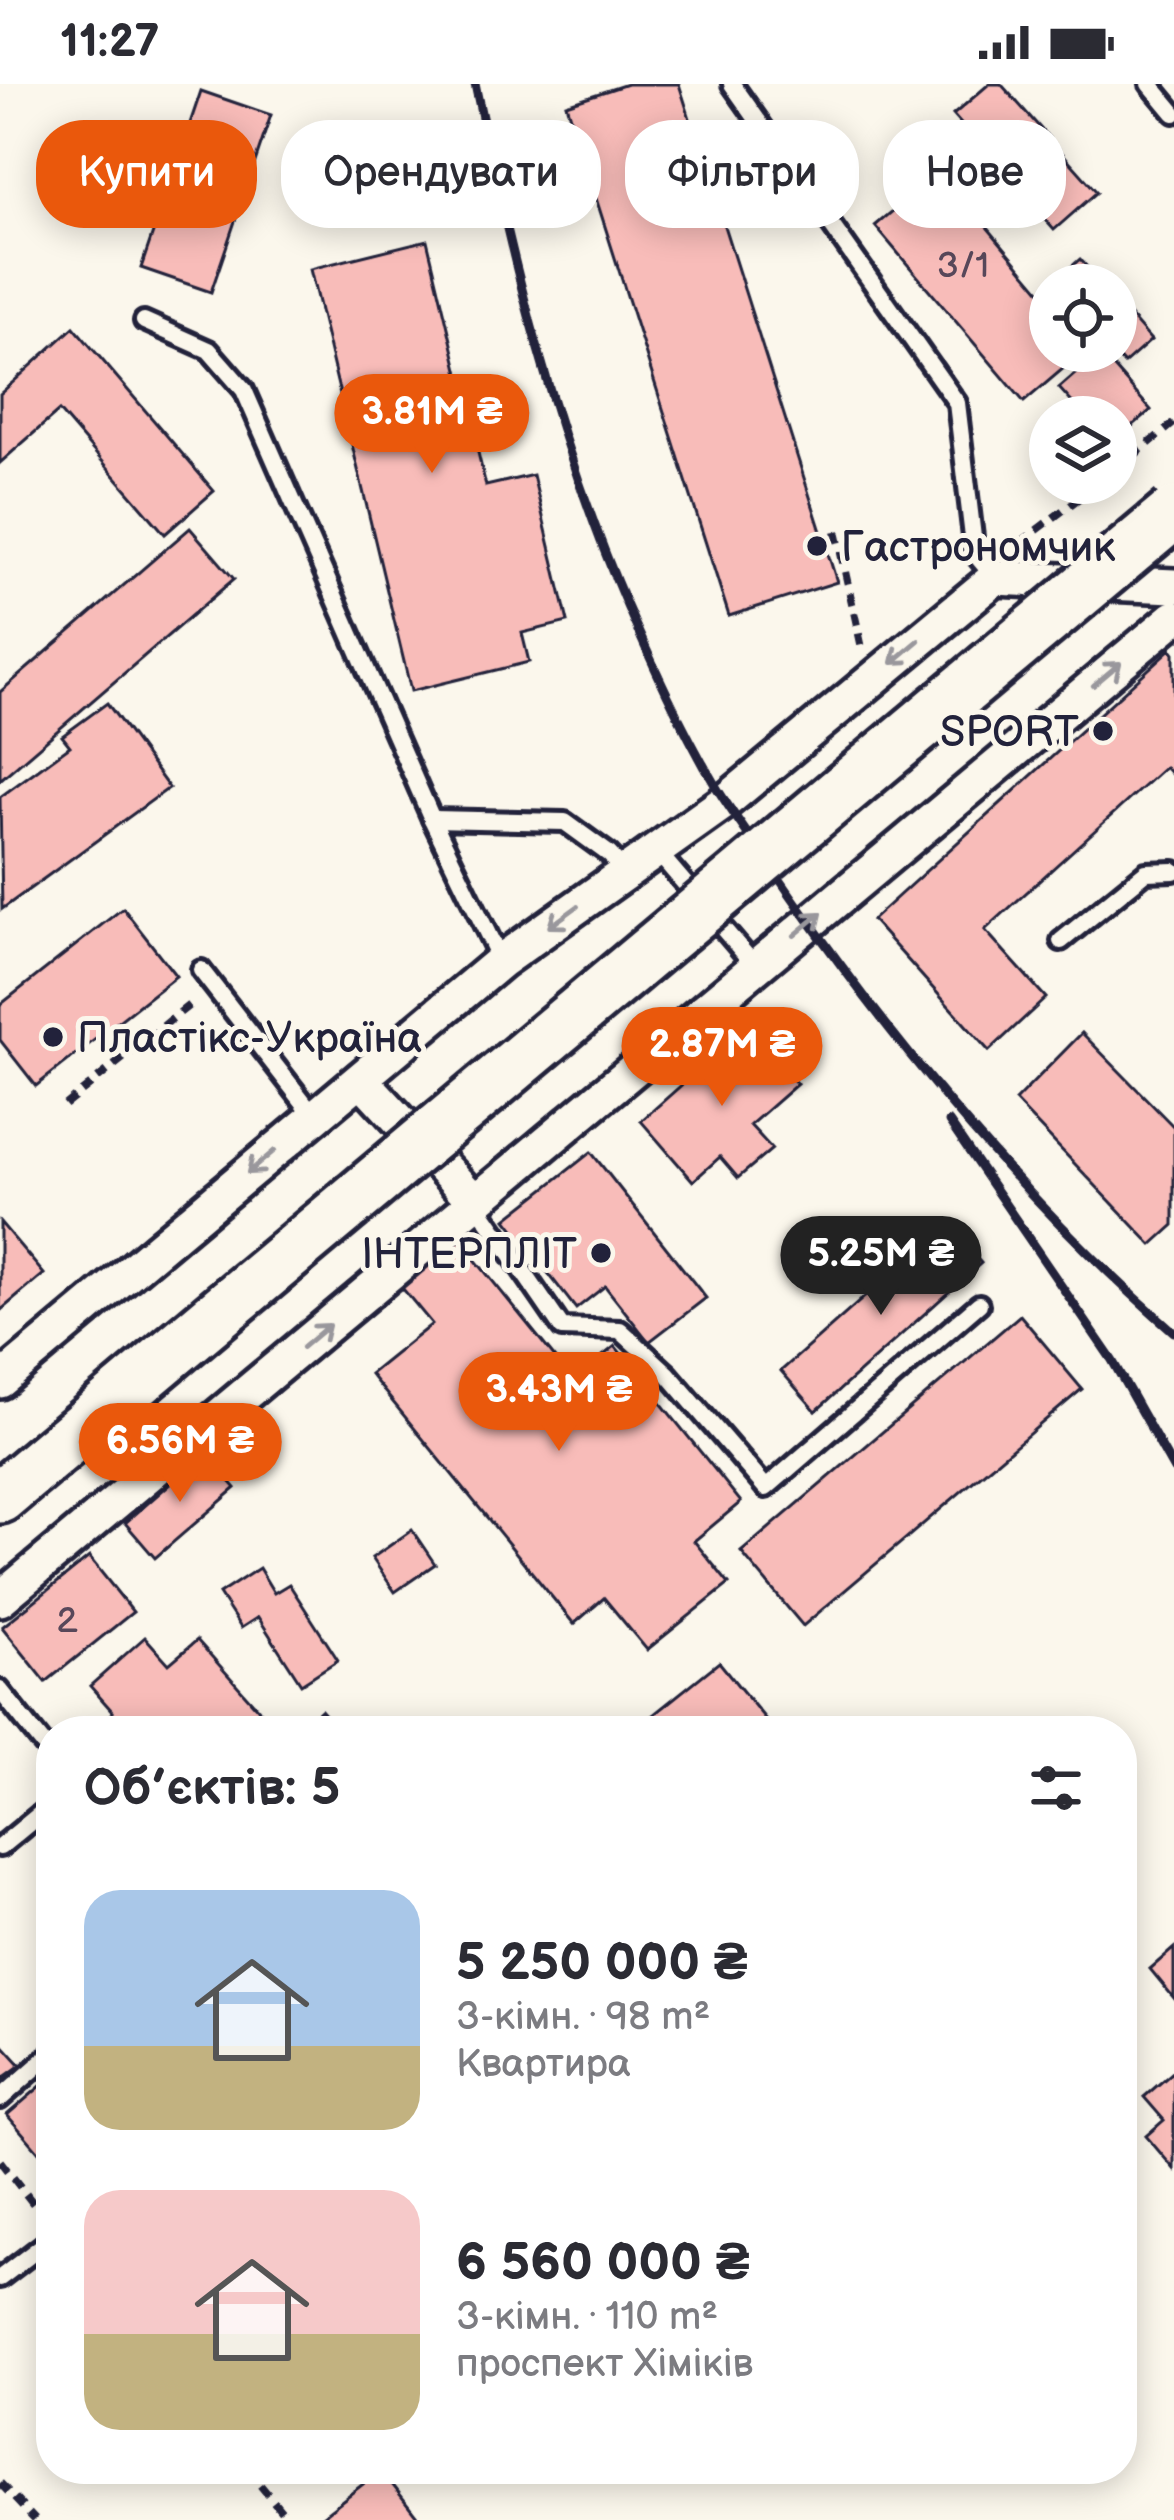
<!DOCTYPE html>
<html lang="uk">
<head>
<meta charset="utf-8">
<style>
	body { margin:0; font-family:"Balsamiq Sans",sans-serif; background:#f2f2f3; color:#2b2b33; height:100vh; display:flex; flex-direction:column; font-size:45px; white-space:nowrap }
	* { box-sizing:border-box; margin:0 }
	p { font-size:39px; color:#7c7c81 }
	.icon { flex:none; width:66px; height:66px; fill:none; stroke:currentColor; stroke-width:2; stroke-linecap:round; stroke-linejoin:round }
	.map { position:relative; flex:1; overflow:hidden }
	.sheet { position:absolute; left:36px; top:1632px; width:1101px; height:768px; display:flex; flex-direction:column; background:#fff; border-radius:48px; box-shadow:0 6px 30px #0003 }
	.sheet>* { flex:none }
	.hud { position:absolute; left:36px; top:36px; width:1104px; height:108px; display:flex; gap:24px }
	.tools { position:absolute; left:1029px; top:180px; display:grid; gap:24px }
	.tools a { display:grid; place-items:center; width:108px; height:108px; border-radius:50%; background:#fff; box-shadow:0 6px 30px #0003; font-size:60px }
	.price { position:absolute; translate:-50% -102px; padding:0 27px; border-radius:42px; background:#ea580c; color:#fff; font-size:39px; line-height:78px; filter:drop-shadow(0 3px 6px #0008) }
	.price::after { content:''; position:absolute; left:50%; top:72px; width:36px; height:27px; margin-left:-18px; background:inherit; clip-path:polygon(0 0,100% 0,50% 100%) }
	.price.on { background:#222; color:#fff }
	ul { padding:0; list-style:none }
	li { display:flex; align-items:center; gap:36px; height:300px; padding:0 48px }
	li span { display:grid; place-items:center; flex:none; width:336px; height:240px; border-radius:36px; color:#555 }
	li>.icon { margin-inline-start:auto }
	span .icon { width:144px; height:144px; fill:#fffc; stroke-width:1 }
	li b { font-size:51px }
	h2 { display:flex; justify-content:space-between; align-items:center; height:144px; padding:0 48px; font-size:51px }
	.tag { padding:0 42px; border-radius:48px; background:#fff; box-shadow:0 6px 30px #0003; font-size:42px; line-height:108px }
	.tag.on { background:#ea580c; color:#fff }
	.status { display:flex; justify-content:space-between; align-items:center; height:84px; padding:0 60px; background:#fff; direction:ltr }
	.status svg { height:33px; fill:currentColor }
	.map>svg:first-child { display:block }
	.building { fill:#f8bcb9; stroke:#22223b; stroke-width:3 }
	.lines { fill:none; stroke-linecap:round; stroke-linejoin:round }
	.service-casing { stroke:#22223b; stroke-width:26 }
	.minor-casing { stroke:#22223b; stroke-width:42 }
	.primary-casing { stroke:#22223b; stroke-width:60 }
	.path { stroke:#22223b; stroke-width:8; stroke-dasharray:12 9; stroke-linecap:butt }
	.service { stroke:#fbf7ec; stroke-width:16 }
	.minor { stroke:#fbf7ec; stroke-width:33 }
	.primary { stroke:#fbf7ec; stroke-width:51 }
	.rail { stroke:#22223b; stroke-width:9 }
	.primary-bridge-casing { stroke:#22223b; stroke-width:60; stroke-linecap:butt }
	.primary-bridge { stroke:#fbf7ec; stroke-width:51 }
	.oneway { stroke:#99979c }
	.poi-dot { fill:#22223b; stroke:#fbf7ec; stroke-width:4.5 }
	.labels { text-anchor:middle; stroke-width:10; stroke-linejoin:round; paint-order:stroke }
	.number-label { font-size:36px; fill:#58485a }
	.poi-label { font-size:42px; fill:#22223b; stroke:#fbf7ec; text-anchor:start }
</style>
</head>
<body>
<div class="status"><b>11:27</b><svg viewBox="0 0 49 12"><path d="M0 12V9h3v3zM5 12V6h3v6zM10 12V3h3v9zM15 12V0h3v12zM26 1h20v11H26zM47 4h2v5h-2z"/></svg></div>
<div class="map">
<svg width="1174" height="2436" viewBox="0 0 1174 2436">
	<rect width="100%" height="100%" fill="#fbf7ec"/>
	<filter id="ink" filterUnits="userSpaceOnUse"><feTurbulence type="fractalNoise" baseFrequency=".00833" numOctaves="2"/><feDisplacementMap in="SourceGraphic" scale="24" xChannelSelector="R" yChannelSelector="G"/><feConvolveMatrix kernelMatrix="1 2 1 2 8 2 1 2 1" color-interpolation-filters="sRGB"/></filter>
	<g filter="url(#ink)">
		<!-- building -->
		<g class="building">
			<path d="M627,0H679L837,498L729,532L566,20Z"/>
			<path d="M989,0H1001L1097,108L1054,146L953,31Z"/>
			<path d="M201,7L271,31L211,208L141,184Z"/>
			<path d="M940,87L1050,218V267H1084L1024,318L875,142Z"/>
			<path d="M427,156L486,402L533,391L568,538L522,549L529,578L411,607L310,185Z"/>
			<path d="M1080,175L1103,201H1054L1053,199Z"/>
			<path d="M1116,216L1151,256L1124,280L1112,267H1116Z"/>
			<path d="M74,243L214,407L165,450L59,327L0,379V310Z"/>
			<path d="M1100,268L1151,326L1116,356V333H1085L1059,304Z"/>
			<path d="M190,444L234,495L0,696V608Z"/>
			<path d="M1171,565L1174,569V693L1165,683L985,846L1046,914L989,967L872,836Z"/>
			<path d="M107,619L169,704L2,825L0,713L70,662L62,652Z"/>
			<path d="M123,824L176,892L36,1002L0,956V921Z"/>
			<path d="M747,943L797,1000L750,1041L772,1065L738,1094L720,1073L693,1097L641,1037Z"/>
			<path d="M1082,949L1174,1043V1141L1152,1161L1015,1017Z"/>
			<path d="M591,1068L706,1214L649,1258L605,1202L576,1225L506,1135Z"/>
			<path d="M0,1138L44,1190L0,1227Z"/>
			<path d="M947,1140L981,1179L816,1327L781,1287Z"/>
			<path d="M456,1152L573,1296L615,1262L741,1418L694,1457L729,1500L647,1566L604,1514L574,1540L370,1290L432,1240L398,1199Z"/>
			<path d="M1020,1231L1082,1305L803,1542L741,1468Z"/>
			<path d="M205,1369L236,1404L155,1474L125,1439Z"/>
			<path d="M412,1446L435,1480L395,1508L372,1474Z"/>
			<path d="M89,1473L133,1528L46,1598L2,1543Z"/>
			<path d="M259,1484L274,1509L289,1500L338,1576L301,1600L258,1533L241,1544L219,1510Z"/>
			<path d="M145,1553L169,1580L197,1556L278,1647H108L101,1639L113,1628L90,1602Z"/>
			<path d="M719,1578L775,1647H633Z"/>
			<path d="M321,1626L340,1647H298Z"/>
			<path d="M1174,1864V1914L1150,1885Z"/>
			<path d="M0,1958L21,1981L0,1996Z"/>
			<path d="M1174,1987V2085L1146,2052L1164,2036L1144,2013Z"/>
			<path d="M50,1994L51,1995V2082L7,2031Z"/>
			<path d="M381,2386L420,2436H326L322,2432Z"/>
		</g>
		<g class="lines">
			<!-- service casing -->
			<g class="service-casing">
				<g id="service">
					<path d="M732,0L957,319L975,470L995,494"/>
					<path d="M1150,0L1174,29"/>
					<path d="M144,237L209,266L244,306L432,735L501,877"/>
					<path d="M432,735L565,738L609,770L626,788"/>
					<path d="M656,766L756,883"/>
					<path d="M1061,857L1146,788L1174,787"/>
					<path d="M201,886L315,1033"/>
					<path d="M476,1119L562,1244L620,1246L668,1290L766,1404L979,1220"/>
					<path d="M0,1606L51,1670"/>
					<path d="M0,1763L51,1721"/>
					<path d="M0,2015L51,1970"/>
					<path d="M0,2194L51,2155"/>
				</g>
			</g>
			<!-- minor casing -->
			<g class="minor-casing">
				<g id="minor">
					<path d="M361,995L476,1119"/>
					<path d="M0,1297L501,877L726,717L995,494L1174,502"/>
					<path d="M0,1515L1174,534"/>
				</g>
			</g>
			<!-- primary casing -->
			<g class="primary-casing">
				<path id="primary" d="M0,1413L232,1218"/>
			</g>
			<!-- path -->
			<g class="path">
				<path d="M1116,386L1174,339"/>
				<path d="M836,447L862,564"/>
				<path d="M1020,459L1099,399"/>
				<path d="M65,1021L193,918"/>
				<path d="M0,2077L43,2132"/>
				<path d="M247,2385L289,2436"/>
				<path d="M0,2399L35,2436"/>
			</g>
			<!-- service -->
			<use href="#service" class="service"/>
			<!-- minor -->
			<use href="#minor" class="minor"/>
			<!-- primary -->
			<use href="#primary" class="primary"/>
			<!-- rail -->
			<g class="rail">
				<path d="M475,0C512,178 555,354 627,522C653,581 682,645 715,701C738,739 767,776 792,813C903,972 1028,1121 1174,1248"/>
				<path d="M949,1038L1112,1276L1174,1386"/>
			</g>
			<!-- primary-bridge casing -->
			<g class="primary-bridge-casing">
				<path id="primary-bridge" d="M232,1218L1174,429"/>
			</g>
			<!-- primary-bridge -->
			<use href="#primary-bridge" class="primary-bridge"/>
		</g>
		<!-- one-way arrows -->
		<defs><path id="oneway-shaft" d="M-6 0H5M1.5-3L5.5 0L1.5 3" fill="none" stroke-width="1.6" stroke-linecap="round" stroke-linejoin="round" transform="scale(3)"/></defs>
		<g class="oneway">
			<use href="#oneway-shaft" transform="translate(905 568) rotate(140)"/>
			<use href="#oneway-shaft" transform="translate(1107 590) rotate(-40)"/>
			<use href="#oneway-shaft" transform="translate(563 833) rotate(144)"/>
			<use href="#oneway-shaft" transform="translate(808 840) rotate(-40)"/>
			<use href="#oneway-shaft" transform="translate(261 1078) rotate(140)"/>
			<use href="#oneway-shaft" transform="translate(316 1252) rotate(-40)"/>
		</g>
	</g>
	<!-- markers -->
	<g class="poi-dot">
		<circle cx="817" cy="462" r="12"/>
		<circle cx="1103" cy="647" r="12"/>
		<circle cx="53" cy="953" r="12"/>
		<circle cx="601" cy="1169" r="12"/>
	</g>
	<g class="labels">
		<!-- number labels -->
		<g class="number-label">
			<text x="963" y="193">3/1</text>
			<text x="67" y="1548">2</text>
		</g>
		<!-- poi labels -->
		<g class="poi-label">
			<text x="841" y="477">Гастрономчик</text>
			<text x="1079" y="662" text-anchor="end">SPORT</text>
			<text x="77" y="968">Пластікс-Україна</text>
			<text x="577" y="1184" text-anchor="end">ІНТЕРПЛІТ</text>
		</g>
	</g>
</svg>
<div class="tools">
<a><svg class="icon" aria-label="locate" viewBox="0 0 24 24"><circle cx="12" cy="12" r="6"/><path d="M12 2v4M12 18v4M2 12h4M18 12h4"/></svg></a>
<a><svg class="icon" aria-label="layers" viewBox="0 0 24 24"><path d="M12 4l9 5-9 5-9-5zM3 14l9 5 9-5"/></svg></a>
</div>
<b class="price" style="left:432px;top:392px">3.81M ₴</b>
<b class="price" style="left:722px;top:1025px">2.87M ₴</b>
<b class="price on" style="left:881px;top:1234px">5.25M ₴</b>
<b class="price" style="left:559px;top:1370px">3.43M ₴</b>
<b class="price" style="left:180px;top:1421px">6.56M ₴</b>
<div class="hud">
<a class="tag on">Купити</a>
<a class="tag">Орендувати</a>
<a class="tag">Фільтри</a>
<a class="tag">Нове</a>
</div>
<section class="sheet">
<h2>Об’єктів: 5<svg class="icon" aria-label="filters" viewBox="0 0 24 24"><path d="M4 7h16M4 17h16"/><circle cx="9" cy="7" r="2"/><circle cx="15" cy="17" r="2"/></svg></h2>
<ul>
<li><span style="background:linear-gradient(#a9c7e8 65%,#c2b280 0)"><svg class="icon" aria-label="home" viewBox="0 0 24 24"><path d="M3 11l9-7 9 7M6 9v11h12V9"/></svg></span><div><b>5 250 000 ₴</b><p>3-кімн. · 98 m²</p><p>Квартира</p></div></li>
<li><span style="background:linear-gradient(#f6c9c9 60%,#c2b280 0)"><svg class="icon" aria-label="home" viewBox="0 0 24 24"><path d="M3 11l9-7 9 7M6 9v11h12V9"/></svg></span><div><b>6 560 000 ₴</b><p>3-кімн. · 110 m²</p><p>проспект Хіміків</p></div></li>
</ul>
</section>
</div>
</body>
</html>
